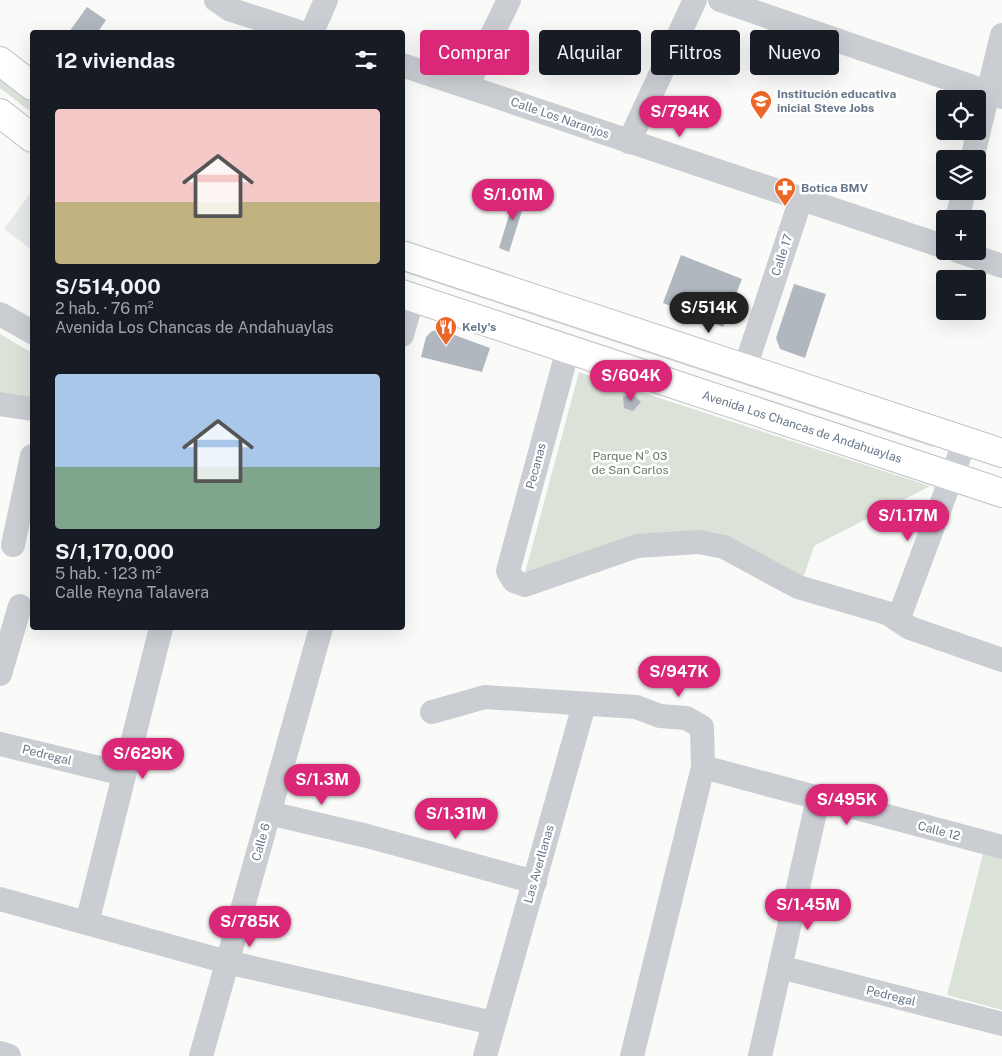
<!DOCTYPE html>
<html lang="es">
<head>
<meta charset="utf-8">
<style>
	body { margin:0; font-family:"Public Sans",sans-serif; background:#242831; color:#f1f3f6; height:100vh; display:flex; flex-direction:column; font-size:19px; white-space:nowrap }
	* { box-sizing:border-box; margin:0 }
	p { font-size:16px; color:#9ea1a6 }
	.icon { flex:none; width:28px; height:28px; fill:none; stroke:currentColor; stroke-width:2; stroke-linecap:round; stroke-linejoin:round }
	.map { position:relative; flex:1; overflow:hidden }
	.drawer { position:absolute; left:30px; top:30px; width:375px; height:600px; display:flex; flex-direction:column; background:#171b24; border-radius:5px; box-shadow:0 5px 20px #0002 }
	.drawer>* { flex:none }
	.guide { position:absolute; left:420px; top:30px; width:475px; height:45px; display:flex; gap:10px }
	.buttons { position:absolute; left:936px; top:90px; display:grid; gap:10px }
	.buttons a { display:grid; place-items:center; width:50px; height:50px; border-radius:5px; background:#171b24; box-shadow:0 5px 20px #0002; font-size:25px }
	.price { position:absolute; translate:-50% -42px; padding:0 11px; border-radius:18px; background:#db2777; color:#fff; font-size:16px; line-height:32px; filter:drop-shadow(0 1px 2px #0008) }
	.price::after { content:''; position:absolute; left:50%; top:30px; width:15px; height:11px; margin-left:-8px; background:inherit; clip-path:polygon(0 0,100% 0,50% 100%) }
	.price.current { background:#222; color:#fff }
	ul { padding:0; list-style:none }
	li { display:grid; align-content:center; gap:10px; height:265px; padding:0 25px }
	li span { display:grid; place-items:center; height:155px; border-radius:5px; color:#555 }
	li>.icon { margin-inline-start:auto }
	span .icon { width:90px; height:90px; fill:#fffc; stroke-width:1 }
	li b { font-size:21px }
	h2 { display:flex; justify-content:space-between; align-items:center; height:60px; padding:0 25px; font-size:21px }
	.tag { padding:0 18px; border-radius:5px; background:#171b24; box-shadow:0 5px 20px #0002; font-size:18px; line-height:45px }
	.tag.current { background:#db2777; color:#fff }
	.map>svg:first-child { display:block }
	.built { fill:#e8e9e9 }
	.green { fill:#dbe2d8 }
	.building { fill:#b0b7bf }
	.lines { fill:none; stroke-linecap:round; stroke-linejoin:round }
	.secondary-casing { stroke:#bcc0c6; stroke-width:30 }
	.street { stroke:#cacdd1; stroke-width:24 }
	.secondary { stroke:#fff; stroke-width:28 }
	.labels { text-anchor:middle; stroke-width:5; stroke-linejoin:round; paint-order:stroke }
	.poi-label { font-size:12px; font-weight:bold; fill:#67778a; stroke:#fff; text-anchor:start }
	.street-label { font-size:12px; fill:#67778a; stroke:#fff }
	.park-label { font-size:12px; fill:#657b63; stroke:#fff }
</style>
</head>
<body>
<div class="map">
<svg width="1002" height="1056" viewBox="0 0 1002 1056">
	<rect width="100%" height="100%" fill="#fafaf8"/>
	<!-- built -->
	<path class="built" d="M32,191V250L4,229Z"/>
	<!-- green -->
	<g class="green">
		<path d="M0,71L32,96V113L0,88Z"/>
		<path d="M403,263L936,439L933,447L403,272Z"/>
		<path d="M0,334L32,353V385L29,402L0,397Z"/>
		<path d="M579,372L930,486L814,546L801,584L730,542L524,577Z"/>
		<path d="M983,854L1002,859V1010L947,995Z"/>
	</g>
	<!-- building -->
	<g class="building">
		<path d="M87,7L106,20L98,32H69Z"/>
		<path d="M516,192L527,195L509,252L499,248Z"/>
		<path d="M681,255L742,279L723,327L663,303Z"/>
		<path d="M794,284L826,294L805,358L780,349L776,338Z"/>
		<path d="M441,330L490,348L482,372L421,357L426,337L432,331Z"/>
		<path d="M634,395L641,402L633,411L624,408L623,396Z"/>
	</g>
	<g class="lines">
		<!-- secondary casing -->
		<g class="secondary-casing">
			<g id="secondary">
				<path d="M0,61L32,86"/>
				<path d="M0,113L32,138"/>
				<path d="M402,255L1002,453"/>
				<path d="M402,294L1002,493"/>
			</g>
		</g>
		<!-- street -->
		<g class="street">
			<path d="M216,0L229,9L299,32"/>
			<path d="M720,0L1002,97"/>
			<path d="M312,32L326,0"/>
			<path d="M402,65L945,247"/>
			<path d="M467,86L509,0"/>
			<path d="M629,142L695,0"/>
			<path d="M972,159L1002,35"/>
			<path d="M957,219L964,191"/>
			<path d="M958,251L1002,266"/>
			<path d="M0,314L32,332"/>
			<path d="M402,335L413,297"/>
			<path d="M568,349L508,571L514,581L525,585L637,546L699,542L724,547L798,587L887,613L910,628L1002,660"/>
			<path d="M745,368L801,199"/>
			<path d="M0,404L32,409"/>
			<path d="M13,545L32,456"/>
			<path d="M898,620L965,441"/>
			<path d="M0,674L20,606"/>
			<path d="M432,712L485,697L636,707L660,716L686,718L702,727L703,767L632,1056"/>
			<path d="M0,744L124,774"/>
			<path d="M703,767L1002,847"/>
			<path d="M269,813L367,836L535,882"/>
			<path d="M0,899L227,962L493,1023"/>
			<path d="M87,923L161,628"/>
			<path d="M780,967L1002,1024"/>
			<path d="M0,1053L9,1056"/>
			<path d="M201,1056L321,628"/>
			<path d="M485,1056L584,705"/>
			<path d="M760,1056L818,799"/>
		</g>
		<!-- secondary -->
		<use href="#secondary" class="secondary"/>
	</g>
	<!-- icons -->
	<defs>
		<g id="school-pin" transform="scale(1.125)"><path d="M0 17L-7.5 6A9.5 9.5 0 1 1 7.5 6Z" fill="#ec6625" stroke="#fff"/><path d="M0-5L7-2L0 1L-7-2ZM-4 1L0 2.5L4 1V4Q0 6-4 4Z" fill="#fff"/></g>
		<g id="pharmacy-pin" transform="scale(1.125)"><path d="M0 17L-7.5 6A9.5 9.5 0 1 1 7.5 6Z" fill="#ec6625" stroke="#fff"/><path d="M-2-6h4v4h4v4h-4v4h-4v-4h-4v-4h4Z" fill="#fff"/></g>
		<g id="restaurant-pin" transform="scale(1.125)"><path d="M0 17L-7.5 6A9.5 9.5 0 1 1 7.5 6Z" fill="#ec6625" stroke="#fff"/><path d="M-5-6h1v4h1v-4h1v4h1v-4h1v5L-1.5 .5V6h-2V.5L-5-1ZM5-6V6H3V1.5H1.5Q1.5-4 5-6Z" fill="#fff"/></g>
	</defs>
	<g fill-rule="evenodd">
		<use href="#school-pin" x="761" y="101"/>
		<use href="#pharmacy-pin" x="785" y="188"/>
		<use href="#restaurant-pin" x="446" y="327"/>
	</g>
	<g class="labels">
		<!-- poi labels -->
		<g class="poi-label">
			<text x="777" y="98">Institución educativa<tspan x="777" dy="14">inicial Steve Jobs</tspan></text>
			<text x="801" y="192">Botica BMV</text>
			<text x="462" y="331">Kely's</text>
		</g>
		<!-- street labels -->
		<g class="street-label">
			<text transform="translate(560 118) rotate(19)" y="4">Calle Los Naranjos</text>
			<text transform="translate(782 255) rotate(-72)" y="4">Calle 17</text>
			<text transform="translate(802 427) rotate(18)" y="4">Avenida Los Chancas de Andahuaylas</text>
			<text transform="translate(536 466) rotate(-75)" y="4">Pecanas</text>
			<text transform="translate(47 755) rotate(14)" y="4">Pedregal</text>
			<text transform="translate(939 831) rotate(15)" y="4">Calle 12</text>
			<text transform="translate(261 842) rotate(-74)" y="4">Calle 6</text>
			<text transform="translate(539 864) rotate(-74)" y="4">Las Averllanas</text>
			<text transform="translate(891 996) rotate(14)" y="4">Pedregal</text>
		</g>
		<!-- park labels -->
		<g class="park-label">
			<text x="630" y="460">Parque N° 03<tspan x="630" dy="14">de San Carlos</tspan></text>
		</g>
	</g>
</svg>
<div class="buttons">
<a><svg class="icon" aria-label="locate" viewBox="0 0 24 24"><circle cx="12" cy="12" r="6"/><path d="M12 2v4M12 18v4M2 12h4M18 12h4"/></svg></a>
<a><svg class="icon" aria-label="layers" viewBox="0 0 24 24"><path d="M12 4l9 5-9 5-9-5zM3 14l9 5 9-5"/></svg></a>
<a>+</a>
<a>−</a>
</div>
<b class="price" style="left:680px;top:138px">S/794K</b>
<b class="price" style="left:513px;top:221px">S/1.01M</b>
<b class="price current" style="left:709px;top:334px">S/514K</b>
<b class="price" style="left:631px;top:402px">S/604K</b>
<b class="price" style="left:908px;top:542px">S/1.17M</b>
<b class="price" style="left:679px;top:698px">S/947K</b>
<b class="price" style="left:143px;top:780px">S/629K</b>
<b class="price" style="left:322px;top:806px">S/1.3M</b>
<b class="price" style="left:847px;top:826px">S/495K</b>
<b class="price" style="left:456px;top:840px">S/1.31M</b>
<b class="price" style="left:808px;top:931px">S/1.45M</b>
<b class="price" style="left:250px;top:948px">S/785K</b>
<div class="guide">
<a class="tag current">Comprar</a>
<a class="tag">Alquilar</a>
<a class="tag">Filtros</a>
<a class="tag">Nuevo</a>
</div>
<section class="drawer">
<h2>12 viviendas<svg class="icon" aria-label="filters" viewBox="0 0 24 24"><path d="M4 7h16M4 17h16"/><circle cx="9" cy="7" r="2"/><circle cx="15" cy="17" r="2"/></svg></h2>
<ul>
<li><span style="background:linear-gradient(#f6c9c9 60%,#c2b280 0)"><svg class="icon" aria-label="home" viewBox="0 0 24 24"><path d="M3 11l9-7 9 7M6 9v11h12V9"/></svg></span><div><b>S/514,000</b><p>2 hab. · 76 m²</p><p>Avenida Los Chancas de Andahuaylas</p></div></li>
<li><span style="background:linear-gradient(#a9c7e8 60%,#7fa58c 0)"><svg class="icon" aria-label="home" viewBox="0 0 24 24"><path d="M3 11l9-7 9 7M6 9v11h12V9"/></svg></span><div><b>S/1,170,000</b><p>5 hab. · 123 m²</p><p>Calle Reyna Talavera</p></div></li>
</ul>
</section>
</div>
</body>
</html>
